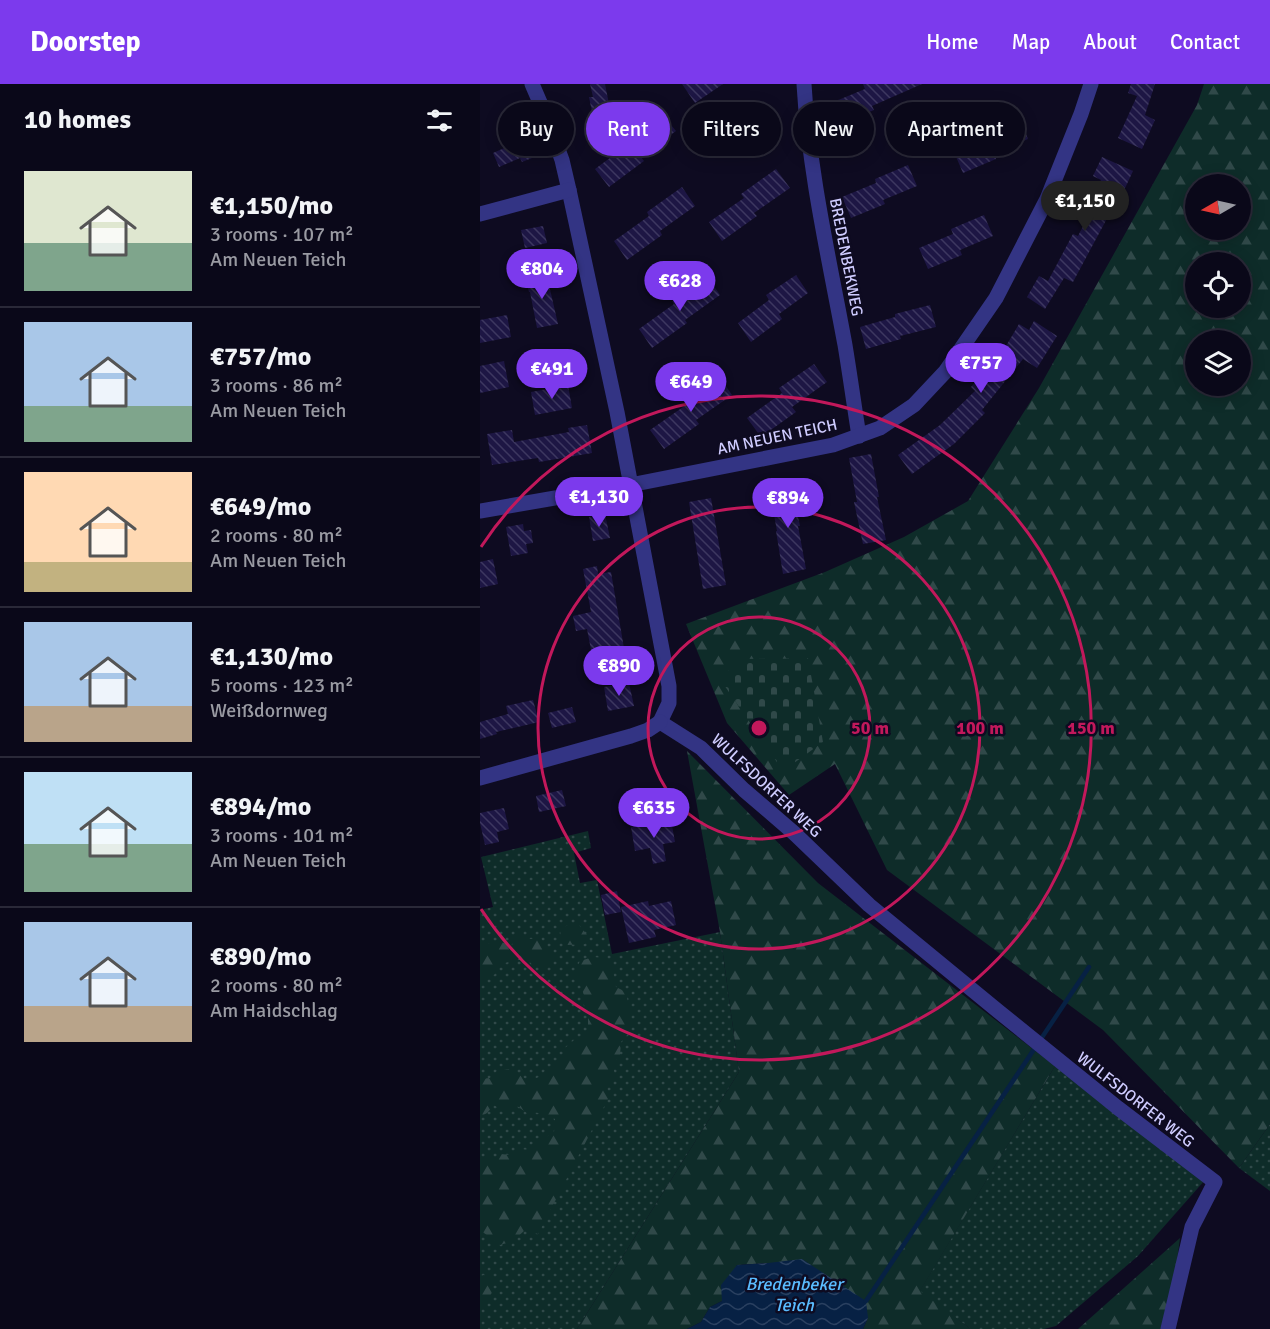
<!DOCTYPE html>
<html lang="en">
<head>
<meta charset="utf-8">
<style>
	body { margin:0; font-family:Signika,sans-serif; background:#131122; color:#f1f3f6; height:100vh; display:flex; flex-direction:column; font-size:22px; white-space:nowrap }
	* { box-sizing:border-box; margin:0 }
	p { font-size:20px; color:#999aa2 }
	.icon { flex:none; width:33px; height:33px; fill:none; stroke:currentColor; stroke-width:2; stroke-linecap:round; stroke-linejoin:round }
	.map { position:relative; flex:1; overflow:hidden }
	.panel { display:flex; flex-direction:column; background:#0a0819; width:480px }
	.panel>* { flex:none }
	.hud { position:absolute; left:18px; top:18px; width:570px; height:54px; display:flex; gap:12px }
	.needle { width:39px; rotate:261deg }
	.fabs { position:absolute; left:705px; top:90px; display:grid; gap:12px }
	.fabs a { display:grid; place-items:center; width:66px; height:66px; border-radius:50%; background:#0a0819; box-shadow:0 3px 15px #0003,0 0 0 2px #2a2938; font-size:30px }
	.price { position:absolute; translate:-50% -51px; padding:0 14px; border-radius:21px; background:#7c3aed; color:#fff; font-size:20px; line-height:39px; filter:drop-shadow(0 2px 3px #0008) }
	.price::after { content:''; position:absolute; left:50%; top:36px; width:18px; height:14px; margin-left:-9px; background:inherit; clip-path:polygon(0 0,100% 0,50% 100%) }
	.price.active { background:#222; color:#fff }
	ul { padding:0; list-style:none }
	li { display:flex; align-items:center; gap:18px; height:150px; padding:0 24px }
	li+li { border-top:2px solid #2a2938 }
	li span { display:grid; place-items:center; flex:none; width:168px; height:120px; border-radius:0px; color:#555 }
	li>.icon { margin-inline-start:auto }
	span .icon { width:72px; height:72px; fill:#fffc; stroke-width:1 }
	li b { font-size:26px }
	h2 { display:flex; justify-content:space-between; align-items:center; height:72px; padding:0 24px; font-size:26px }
	.chip { padding:0 21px; border-radius:27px; background:#0a0819; box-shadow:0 3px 15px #0003,0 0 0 2px #2a2938; font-size:21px; line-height:54px }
	.chip.active { background:#7c3aed; color:#fff }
	header { display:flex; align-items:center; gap:36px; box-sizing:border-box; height:84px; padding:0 30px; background:#7c3aed; color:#fff }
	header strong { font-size:28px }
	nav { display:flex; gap:33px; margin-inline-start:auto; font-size:21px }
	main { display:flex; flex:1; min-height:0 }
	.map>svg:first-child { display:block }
	.grass { fill:url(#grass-dots) }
	.forest { fill:url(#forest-firs); fill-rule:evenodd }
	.cemetery { fill:url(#cemetery-stones) }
	.water { fill:url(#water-waves) }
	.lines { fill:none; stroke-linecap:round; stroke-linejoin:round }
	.stream { stroke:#072144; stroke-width:4.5 }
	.building { fill:url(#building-back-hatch) }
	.minor { stroke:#333484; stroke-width:15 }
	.ring { fill:none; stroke:#c2185b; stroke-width:3 }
	.labels { text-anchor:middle; stroke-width:5; stroke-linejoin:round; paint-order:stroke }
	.street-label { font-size:16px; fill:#cfccff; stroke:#0e0b21 }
	.water-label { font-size:18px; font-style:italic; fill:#5abcff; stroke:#0e0b21 }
	.centre { fill:#c2185b; stroke:#0e0b21; stroke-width:3 }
	.ring-label { font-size:18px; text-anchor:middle; font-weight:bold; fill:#c2185b; stroke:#0e0b21; stroke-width:5; stroke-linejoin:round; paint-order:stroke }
</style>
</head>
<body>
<header>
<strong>Doorstep</strong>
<nav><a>Home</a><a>Map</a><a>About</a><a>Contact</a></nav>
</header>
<main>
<section class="panel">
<h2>10 homes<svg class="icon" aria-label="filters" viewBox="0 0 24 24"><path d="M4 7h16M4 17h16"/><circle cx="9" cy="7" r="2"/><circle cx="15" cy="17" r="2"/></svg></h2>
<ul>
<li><span style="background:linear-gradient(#dfe7d0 60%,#7fa58c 0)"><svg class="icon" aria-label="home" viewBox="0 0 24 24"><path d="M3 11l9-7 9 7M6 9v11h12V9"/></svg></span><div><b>€1,150/mo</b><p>3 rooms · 107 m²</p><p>Am Neuen Teich</p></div></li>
<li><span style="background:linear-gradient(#a9c7e8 70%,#7fa58c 0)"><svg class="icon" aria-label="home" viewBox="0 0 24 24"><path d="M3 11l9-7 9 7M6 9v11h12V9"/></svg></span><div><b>€757/mo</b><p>3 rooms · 86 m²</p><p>Am Neuen Teich</p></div></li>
<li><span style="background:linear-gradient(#ffd9b3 75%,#c2b280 0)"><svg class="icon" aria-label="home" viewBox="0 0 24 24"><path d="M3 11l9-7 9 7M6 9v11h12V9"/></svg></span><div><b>€649/mo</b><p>2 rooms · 80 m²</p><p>Am Neuen Teich</p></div></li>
<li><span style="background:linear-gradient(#a9c7e8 70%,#b9a48a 0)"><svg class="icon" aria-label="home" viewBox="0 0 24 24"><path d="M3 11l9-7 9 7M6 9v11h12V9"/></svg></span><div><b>€1,130/mo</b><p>5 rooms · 123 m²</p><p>Weißdornweg</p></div></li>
<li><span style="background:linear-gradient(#bfe0f5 60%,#7fa58c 0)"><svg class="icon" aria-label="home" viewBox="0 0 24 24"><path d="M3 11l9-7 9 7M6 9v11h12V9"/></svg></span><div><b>€894/mo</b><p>3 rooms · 101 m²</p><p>Am Neuen Teich</p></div></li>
<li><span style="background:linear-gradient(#a9c7e8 70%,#b9a48a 0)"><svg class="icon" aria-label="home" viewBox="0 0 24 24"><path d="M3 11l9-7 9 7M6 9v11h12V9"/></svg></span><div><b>€890/mo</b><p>2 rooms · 80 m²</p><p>Am Haidschlag</p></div></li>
</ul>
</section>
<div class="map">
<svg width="790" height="1245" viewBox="0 0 790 1245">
	<defs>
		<pattern id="grass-dots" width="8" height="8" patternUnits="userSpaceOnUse" patternTransform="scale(1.5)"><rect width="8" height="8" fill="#0e2c29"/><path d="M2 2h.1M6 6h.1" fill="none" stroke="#304949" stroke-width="1.8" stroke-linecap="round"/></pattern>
		<pattern id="forest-firs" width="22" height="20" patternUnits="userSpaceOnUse" patternTransform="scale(1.5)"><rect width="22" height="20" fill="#0e2c29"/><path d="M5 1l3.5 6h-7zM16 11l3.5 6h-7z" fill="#304949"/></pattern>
		<pattern id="cemetery-stones" width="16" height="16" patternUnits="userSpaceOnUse" patternTransform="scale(1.5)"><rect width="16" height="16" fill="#0e2c29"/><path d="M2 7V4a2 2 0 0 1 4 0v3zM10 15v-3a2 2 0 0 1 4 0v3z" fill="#304949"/></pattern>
		<pattern id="water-waves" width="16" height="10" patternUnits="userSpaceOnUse" patternTransform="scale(1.5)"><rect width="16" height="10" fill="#072144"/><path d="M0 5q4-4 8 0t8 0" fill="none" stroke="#2a4060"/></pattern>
		<pattern id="building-back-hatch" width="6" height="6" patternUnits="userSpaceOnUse" patternTransform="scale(1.5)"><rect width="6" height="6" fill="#1d1644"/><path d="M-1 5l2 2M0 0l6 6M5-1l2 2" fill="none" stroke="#3d3760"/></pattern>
	</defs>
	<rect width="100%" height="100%" fill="#0e0b21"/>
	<!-- grass -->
	<g class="grass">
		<path d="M108,747L111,764L94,769L100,799L117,796L132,870L240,848L259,988L97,1245H0V826L13,823L1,773Z"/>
		<path d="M575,982L725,1096L658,1172L576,1242L564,1245H491L439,1208Z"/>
		<path d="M790,1040V1107L759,1084Z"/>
	</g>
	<!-- forest -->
	<g class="forest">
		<path d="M724,0H790V1040L759,1084L623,946L407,786L355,680L309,711L247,639L206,540L345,488L424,453L488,417L559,304L717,21ZM716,100H760V146H716ZM716,178H760V224H716ZM716,256H760V302H716Z"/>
		<path d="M207,667L338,799L575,982L440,1207L491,1245H383L388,1234L288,1179L257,1181L242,1217L230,1223L221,1238L207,1245H97L259,988L240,848Z"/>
		<path d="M88,841H99L107,851L105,860L88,861L81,856L80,845Z"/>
		<path d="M37,852L51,855L60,853L66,863L73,870L67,881L54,883L48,876H35L18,881L15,890L0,899V862L17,857L32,861Z"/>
		<path d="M113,873L126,874L133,887L136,903L146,908L152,940L148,950L141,958L140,971L133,981L135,992L127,999L128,1015L58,1150L45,1146L33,1157L20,1161L0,1146V1074L12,1075L21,1070L31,1071L38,1065L52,1066L58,1058L74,1048L75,1035C66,1029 57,1028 47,1029L37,1022L26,1029L14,1021L7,1029L0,1033V995L10,994L17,987L30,985L49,997L59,993L65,987L77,982L84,973L85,964L94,956L104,955L108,944V930L104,921V911L95,887L100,877Z"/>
		<path d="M700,1154L688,1245H598Z"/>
		<path d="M4,1191L12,1196C15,1206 11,1211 6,1218H0V1192Z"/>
	</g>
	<!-- cemetery -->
	<path class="cemetery" d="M328,574L343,658L303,687L240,595L261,575Z"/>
	<!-- water -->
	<path class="water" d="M322,1175L386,1217L388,1234L383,1245H207L221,1238L230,1223L242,1217L241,1201L257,1181L288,1179Z"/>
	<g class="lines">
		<!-- stream -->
		<path class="stream" d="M386,1217L609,883"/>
	</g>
	<!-- building -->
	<g class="building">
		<path d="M110,0H125L130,25L112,28L109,13H113Z"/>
		<path d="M202,0H243L215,19Z"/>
		<path d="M383,0H442L392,22L394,26L360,40L351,19L385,5Z"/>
		<path d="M651,0H675L665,31L675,36L662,65L638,54L657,12L648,9Z"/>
		<path d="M181,29L196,47L161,73L164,77L129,103L115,85L150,59L147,55Z"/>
		<path d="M539,33L548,55L514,69L516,75L483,89L474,68L508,54L505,48Z"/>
		<path d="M46,47L57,72L42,78L40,74L19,83L13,69L36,59L34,53Z"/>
		<path d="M622,73L653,87L640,115L638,114L593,198L584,194L565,225L547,213L559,192L568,197L593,150L598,152L621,107L617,105L621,96L613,92Z"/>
		<path d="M428,81L437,102L403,116L405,120L371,134L362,113L396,99L395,95Z"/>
		<path d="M296,85L310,104L274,129L277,132L242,157L229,138L264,114L261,110Z"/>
		<path d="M202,103L215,122L180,147L182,151L147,176L134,157L169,132L167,128Z"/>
		<path d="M504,131L513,152L480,166L482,171L448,185L439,164L473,150L471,145Z"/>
		<path d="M63,142L67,159L45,164L41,146Z"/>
		<path d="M66,188L78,240L57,244L50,208H49L45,192Z"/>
		<path d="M316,191L328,209L299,230L302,235L271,258L258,239L289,216L286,211Z"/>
		<path d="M227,192L240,211L205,236L207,239L172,264L159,245L194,220L192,217Z"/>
		<path d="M450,221L456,243L420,252L421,255L386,265L380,243L415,233V230Z"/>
		<path d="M27,231L31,253L0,259V236Z"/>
		<path d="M554,237L577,252L557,284L543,275L502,326L505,329L474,360L432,390L418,371L460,341L495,307L491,303L518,270L520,272L539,240L549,246Z"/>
		<path d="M24,277L29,303L0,309V282Z"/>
		<path d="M334,280L347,298L312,323L316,328L281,353L267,334L302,309L299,304Z"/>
		<path d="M239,292L252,311L216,336L219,340L184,365L170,346L206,321L203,317Z"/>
		<path d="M88,301L92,324L55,331L51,308Z"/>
		<path d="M107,341L112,369L59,378L58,374L12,381L7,350L32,346L34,358L89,348L88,344Z"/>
		<path d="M391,370L399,413H397L406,456L383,460L374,418H377L369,374Z"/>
		<path d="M311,400L320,442H318L326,485L303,490L296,447H297L289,404Z"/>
		<path d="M231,414L246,501L223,505L209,418Z"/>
		<path d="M125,430L130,454L113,457L109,433Z"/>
		<path d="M43,440L44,447L51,446L53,459L46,460L48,469L31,472L26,443Z"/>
		<path d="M13,475L18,500L0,504V478Z"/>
		<path d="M117,482L118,490L131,488L145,570L113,576L107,545L96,547L93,532L111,528L103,485Z"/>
		<path d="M149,599L154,622L128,627L124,603Z"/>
		<path d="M53,616L59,638L16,648L17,650L0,655V638L28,630L26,622Z"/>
		<path d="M92,623L96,638L72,644L68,629Z"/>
		<path d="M82,706L86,722L59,728L56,712Z"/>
		<path d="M24,724L29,745L17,748L19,758L5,761L0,739V729Z"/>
		<path d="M191,736L195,758L183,760L186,777L173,780L170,764L155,767L151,743Z"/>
		<path d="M137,807L141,828L125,831L121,811Z"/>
		<path d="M168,817L169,822L191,817L196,841L174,846L176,853L149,859L141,823Z"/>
	</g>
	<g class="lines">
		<!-- minor -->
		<g class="minor">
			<path d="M52,0L65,30L82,76L89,106L137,328L189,602V619L180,638"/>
			<path d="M324,0C329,88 349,174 365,261C370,291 374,321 379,352"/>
			<path d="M0,130L89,106"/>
			<path d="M0,427L150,401L353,361L400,344L434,321L465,288L516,214L567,115L601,30L611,0"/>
			<path d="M180,638L221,664L264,706L314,749L389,821L518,927L638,1024L735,1098L712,1143L688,1245"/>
			<path d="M0,694L151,652L168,646L180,638"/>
		</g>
	</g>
	<!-- distance rings -->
	<g class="ring">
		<circle cx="279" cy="644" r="111"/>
		<circle cx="279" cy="644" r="221"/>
		<path d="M1 463A332 332 0 1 1 1 825"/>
	</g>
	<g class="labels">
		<!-- street labels -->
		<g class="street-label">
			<text transform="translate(367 173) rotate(79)" y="6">BREDENBEKWEG</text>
			<text transform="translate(297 352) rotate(-12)" y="6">AM NEUEN TEICH</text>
			<text transform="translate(287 701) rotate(43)" y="6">WULFSDORFER WEG</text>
			<text transform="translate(656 1015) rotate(38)" y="6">WULFSDORFER WEG</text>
		</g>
		<!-- water labels -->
		<g class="water-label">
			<text x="314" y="1206">Bredenbeker<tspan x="314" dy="21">Teich</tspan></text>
		</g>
	</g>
	<circle cx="279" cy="644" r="9" class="centre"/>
	<g class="ring-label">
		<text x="390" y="650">50 m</text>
		<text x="500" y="650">100 m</text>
		<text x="611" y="650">150 m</text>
	</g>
</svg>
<div class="fabs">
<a><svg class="needle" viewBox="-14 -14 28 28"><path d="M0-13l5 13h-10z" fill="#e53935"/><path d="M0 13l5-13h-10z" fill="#999aa2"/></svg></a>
<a><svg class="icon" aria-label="locate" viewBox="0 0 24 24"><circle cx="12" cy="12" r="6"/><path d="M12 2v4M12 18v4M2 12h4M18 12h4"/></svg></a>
<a><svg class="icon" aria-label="layers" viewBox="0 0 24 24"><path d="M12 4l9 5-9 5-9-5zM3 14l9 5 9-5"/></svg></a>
</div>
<b class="price active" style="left:605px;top:148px">€1,150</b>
<b class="price" style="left:62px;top:216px">€804</b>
<b class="price" style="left:200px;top:228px">€628</b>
<b class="price" style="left:501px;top:310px">€757</b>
<b class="price" style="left:72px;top:316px">€491</b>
<b class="price" style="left:211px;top:329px">€649</b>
<b class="price" style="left:119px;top:444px">€1,130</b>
<b class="price" style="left:308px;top:445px">€894</b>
<b class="price" style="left:139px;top:613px">€890</b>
<b class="price" style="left:174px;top:755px">€635</b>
<div class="hud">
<a class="chip">Buy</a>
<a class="chip active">Rent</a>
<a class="chip">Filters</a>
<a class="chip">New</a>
<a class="chip">Apartment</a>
</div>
</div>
</main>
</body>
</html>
